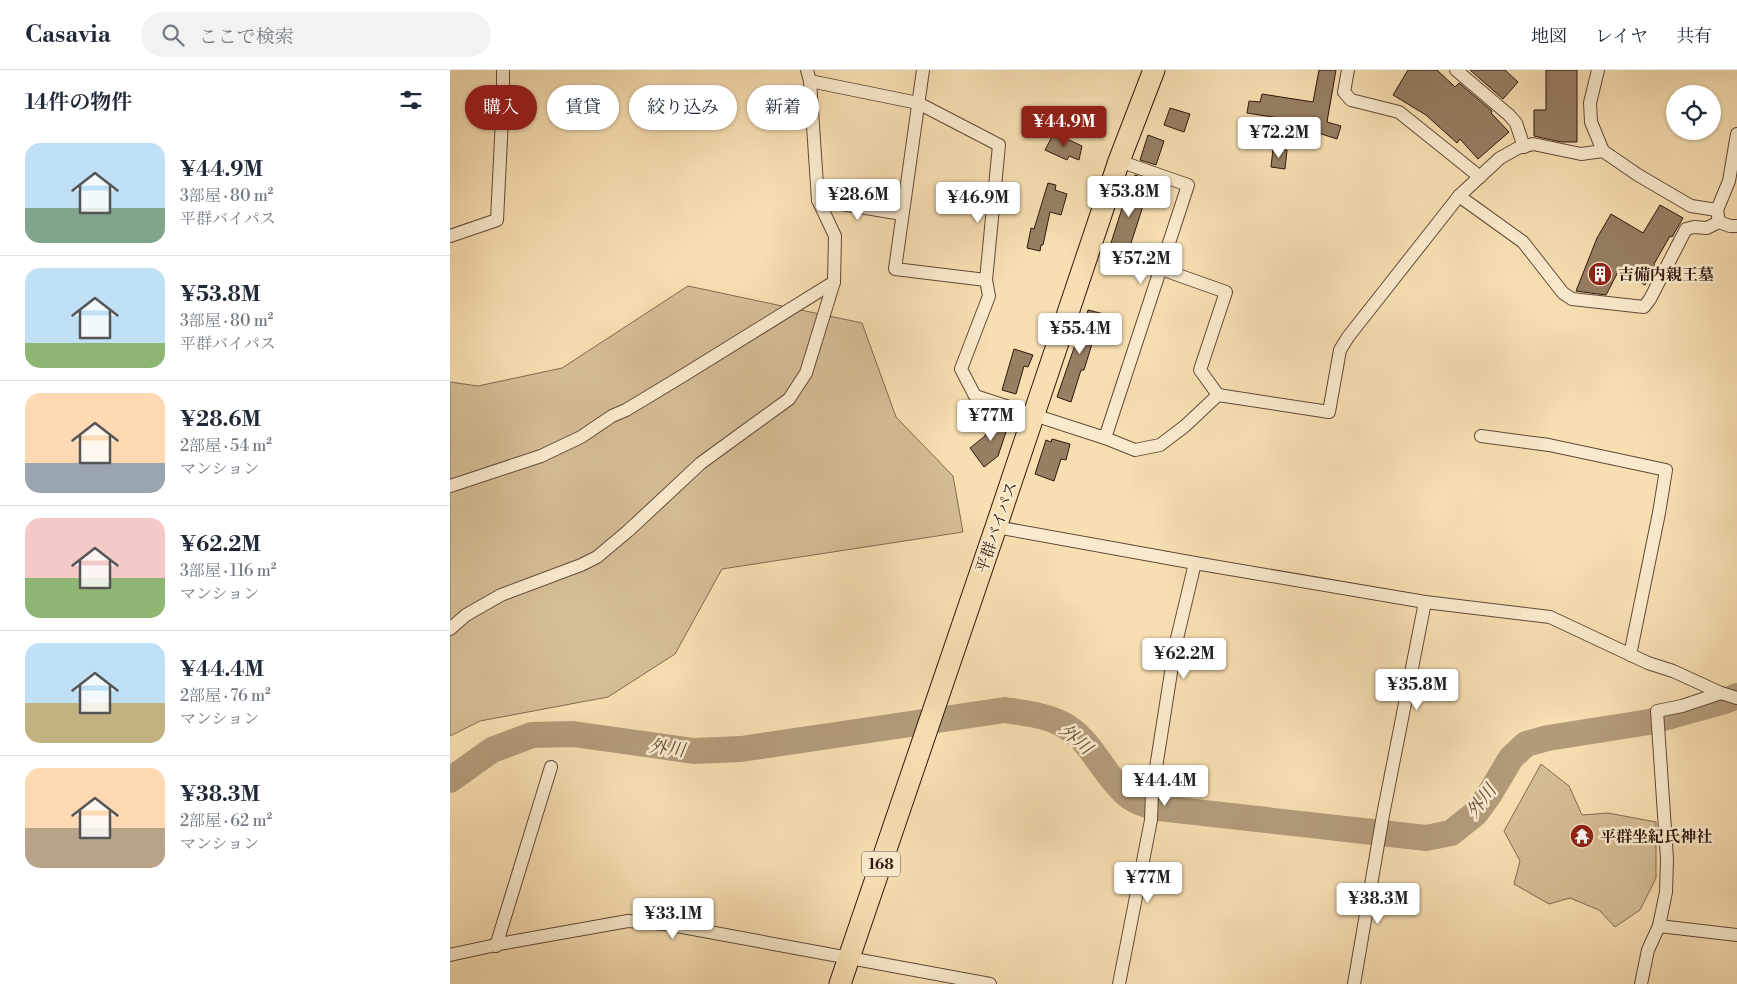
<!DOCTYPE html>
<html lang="ja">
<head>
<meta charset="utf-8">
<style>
	body { margin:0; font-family:"Libre Bodoni","Noto Serif JP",serif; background:#f2f2f3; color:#1f2937; height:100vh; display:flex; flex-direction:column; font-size:19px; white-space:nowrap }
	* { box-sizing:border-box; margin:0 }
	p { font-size:16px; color:#747a83 }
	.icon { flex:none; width:28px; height:28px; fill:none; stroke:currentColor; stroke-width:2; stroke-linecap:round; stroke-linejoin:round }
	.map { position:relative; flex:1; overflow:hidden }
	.sheet { display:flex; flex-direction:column; background:#fff; width:450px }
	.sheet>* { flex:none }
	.hud { position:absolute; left:15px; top:15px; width:475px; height:45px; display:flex; gap:10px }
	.controls { position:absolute; left:1216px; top:15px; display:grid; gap:10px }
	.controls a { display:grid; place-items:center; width:55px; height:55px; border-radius:50%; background:#fff; box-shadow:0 1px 4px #0004; font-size:25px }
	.price { position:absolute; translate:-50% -42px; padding:0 11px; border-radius:5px; background:#fff; color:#222; font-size:16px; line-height:32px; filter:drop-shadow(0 1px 2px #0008) }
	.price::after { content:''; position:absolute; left:50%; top:30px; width:15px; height:11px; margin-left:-8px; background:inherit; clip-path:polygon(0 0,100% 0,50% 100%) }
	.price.on { background:#8f2418; color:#fff }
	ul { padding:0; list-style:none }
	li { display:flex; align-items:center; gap:15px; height:125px; padding:0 25px }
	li+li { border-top:1px solid #e0e1e3 }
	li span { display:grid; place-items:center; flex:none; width:140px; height:100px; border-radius:15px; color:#555 }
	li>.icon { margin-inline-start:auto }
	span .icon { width:60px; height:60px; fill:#fffc; stroke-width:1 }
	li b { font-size:21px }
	h2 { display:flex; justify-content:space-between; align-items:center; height:60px; padding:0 25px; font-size:21px }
	.chip { padding:0 18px; border-radius:22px; background:#fff; box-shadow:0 1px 4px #0004; font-size:18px; line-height:45px }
	.chip.on { background:#8f2418; color:#fff }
	header { display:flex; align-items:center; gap:30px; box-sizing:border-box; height:70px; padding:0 25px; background:#fff; border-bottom:1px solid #e0e1e3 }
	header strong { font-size:24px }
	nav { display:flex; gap:28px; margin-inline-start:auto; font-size:18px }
	.search { width:350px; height:45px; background:#f2f2f3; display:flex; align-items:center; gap:12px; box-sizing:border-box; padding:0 18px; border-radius:28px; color:#747a83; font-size:19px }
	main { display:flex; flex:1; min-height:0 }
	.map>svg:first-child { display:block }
	.green { fill:#d5bd96; stroke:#826a52 }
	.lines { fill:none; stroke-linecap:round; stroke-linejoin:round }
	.river { stroke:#b39b7a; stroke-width:26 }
	.building { fill:#977f63; stroke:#2f170e }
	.street-casing { stroke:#614937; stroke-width:14 }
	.highway-casing { stroke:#2f170e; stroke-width:23 }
	.street { stroke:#faeacd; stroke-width:12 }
	.highway { stroke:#f7dfb2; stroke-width:21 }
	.labels { text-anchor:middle; stroke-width:5; stroke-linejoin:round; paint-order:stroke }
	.shield { fill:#faeacd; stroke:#6c5647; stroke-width:1 }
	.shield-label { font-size:15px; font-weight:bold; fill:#2f170e }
	.poi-label { font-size:16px; font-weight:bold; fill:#2f170e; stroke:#faeacd; text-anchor:start }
	.street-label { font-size:16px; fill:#2f170e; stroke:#faeacd }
	.water-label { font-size:18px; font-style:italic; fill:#644c39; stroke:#faeacd }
</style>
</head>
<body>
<header>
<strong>Casavia</strong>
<div class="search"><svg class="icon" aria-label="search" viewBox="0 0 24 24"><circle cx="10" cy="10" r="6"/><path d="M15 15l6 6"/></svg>ここで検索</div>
<nav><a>地図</a><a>レイヤ</a><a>共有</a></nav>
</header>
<main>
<section class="sheet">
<h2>14件の物件<svg class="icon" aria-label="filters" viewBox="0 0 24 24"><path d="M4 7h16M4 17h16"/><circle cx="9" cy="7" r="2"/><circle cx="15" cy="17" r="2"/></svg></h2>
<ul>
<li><span style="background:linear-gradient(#bfe0f5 65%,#7fa58c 0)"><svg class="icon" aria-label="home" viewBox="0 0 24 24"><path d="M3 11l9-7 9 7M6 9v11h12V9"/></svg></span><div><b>¥44.9M</b><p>3部屋 · 80 m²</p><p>平群バイパス</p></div></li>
<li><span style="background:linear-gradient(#bfe0f5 75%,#8fb573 0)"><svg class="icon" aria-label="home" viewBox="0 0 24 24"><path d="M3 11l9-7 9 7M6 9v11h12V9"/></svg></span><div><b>¥53.8M</b><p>3部屋 · 80 m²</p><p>平群バイパス</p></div></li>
<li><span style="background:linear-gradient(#ffd9b3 70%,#9aa5b1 0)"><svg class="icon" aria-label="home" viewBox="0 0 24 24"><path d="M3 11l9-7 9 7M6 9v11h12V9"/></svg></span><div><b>¥28.6M</b><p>2部屋 · 54 m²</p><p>マンション</p></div></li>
<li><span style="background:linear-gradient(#f6c9c9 60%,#8fb573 0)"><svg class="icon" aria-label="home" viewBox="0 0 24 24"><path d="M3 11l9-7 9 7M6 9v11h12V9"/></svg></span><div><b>¥62.2M</b><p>3部屋 · 116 m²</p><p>マンション</p></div></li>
<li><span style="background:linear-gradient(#bfe0f5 60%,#c2b280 0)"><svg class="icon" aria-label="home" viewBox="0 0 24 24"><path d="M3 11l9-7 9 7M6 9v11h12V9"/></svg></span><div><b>¥44.4M</b><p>2部屋 · 76 m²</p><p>マンション</p></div></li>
<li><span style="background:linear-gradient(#ffd9b3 60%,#b9a48a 0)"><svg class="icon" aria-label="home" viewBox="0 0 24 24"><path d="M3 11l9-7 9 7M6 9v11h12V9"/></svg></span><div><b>¥38.3M</b><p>2部屋 · 62 m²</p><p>マンション</p></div></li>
</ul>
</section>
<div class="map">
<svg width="1287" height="914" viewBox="0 0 1287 914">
	<rect width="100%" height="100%" fill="#f7dfb2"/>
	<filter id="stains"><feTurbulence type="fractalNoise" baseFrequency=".004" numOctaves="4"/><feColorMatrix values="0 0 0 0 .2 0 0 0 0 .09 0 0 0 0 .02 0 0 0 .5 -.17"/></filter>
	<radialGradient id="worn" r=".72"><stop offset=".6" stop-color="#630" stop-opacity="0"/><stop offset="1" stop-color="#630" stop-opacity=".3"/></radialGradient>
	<!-- green -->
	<g class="green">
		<path d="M238,216L412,253L446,347L503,406L513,462L272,499L225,584L158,627L30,651L0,666V312L28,316L112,298Z"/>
		<path d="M1091,694L1119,716L1132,745L1158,743L1206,752V808L1190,840L1165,857L1149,840L1120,828L1099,834L1064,814L1070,791L1054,761Z"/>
	</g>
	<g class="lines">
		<!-- river -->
		<path class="river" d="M0,710L42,680L82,665L123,664L244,681L291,679L555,640C575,643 594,645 612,654C640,668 651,701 674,722C684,732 696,735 709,738L976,768L1001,763L1026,743L1039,725L1061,688L1076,674L1098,668L1199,652L1275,631L1287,626"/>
	</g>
	<!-- building -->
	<g class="building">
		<path d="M869,0H886L877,52L891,56L887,69L859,60L861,53L797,43L799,31L810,32L812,24L863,32Z"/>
		<path d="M958,0H987L1005,17L1009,13L1042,41L1041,43L1059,62L1028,89L1010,69L1007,73L976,45L943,25Z"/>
		<path d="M1020,0H1055L1068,12L1053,29Z"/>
		<path d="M1096,0H1127V72H1111L1084,66V40H1096Z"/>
		<path d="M720,38L740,44L734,62L714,55Z"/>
		<path d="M604,63L632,76L629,90L619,86L617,90L595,80Z"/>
		<path d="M698,65L714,71L706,95L690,90Z"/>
		<path d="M823,79L837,80L835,99L821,97Z"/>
		<path d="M685,105L701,111L675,192L659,187L663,174L661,173L682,107L684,108Z"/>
		<path d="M598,113L606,115L605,120L617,124L611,145L600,142L593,175H591L590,181L577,178L581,158L584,159Z"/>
		<path d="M1210,135L1233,148L1222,167L1220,166L1204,194L1206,196L1195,215L1169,200L1156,225L1126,221L1147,168L1161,144L1193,163Z"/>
		<path d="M638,240L654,244L648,265L645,264L634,300H631L621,332L607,327L625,275L628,276Z"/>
		<path d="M564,279L583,285L578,297L574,296L566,324L552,320Z"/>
		<path d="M541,347L559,353L548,386L534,397L520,378L535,366Z"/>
		<path d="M602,369L620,374L616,390L611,389L604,411L585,404L596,370L601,372Z"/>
	</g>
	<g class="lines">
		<!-- street casing -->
		<g class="street-casing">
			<g id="street">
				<path d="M473,0L445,199L536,210"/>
				<path d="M898,0L894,22L901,30L949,42L1030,107"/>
				<path d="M1006,0L1059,45L1066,53L1074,77"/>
				<path d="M1148,0L1140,33L1141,52L1153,81L1188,105L1241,136L1267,140"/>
				<path d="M360,11L468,33L549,75L536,210L539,226L511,299L525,326L655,368L685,380L710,375L735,356L768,325L879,342L890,280L898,267L1009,126L1050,88L1068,78L1083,74L1131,84L1153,81"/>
				<path d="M1287,64L1279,111L1267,140L1269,152L1280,156H1287"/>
				<path d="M1009,126L1073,172L1113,223L1122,229L1194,237L1200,229L1236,159L1244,157L1257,158L1269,152"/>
				<path d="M368,130L452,144"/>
				<path d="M0,166L47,150L53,28V0"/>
				<path d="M711,199L776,222L750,300L768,325"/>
				<path d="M1031,366L1099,375L1216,400L1209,443L1180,585"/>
				<path d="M655,368L738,115L669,91"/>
				<path d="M0,416L91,386L131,367L162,346L176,340L234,305L384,212"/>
				<path d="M546,457L745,493L975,532L1100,547L1198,593L1223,601L1271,623L1287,628"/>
				<path d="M0,559L16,545L51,525L131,495L147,487L178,461L251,393L339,329L356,303L384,212L385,166L368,130L360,11L357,0"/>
				<path d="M1209,856L1287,865"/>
				<path d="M46,876L101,697"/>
				<path d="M0,885L55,873L178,851L216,854L540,914"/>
				<path d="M669,914L701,750L702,723L725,577L745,493"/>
				<path d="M904,914L933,745L975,532"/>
				<path d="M1191,914L1198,880L1209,856L1216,822L1217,789L1207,641L1232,636L1271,623"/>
			</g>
		</g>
		<!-- highway casing -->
		<g class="highway-casing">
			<path id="highway" d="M390,914L546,457L669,91L704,0"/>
		</g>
		<!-- street -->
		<use href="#street" class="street"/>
		<!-- highway -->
		<use href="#highway" class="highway"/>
	</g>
	<!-- icons -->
	<defs>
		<g id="building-disc" transform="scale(1.25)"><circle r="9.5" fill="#8f2418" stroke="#faeacd"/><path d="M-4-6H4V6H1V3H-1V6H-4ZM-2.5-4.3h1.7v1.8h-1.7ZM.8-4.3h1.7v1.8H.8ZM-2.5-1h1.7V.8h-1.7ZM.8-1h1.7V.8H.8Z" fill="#fff"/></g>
		<g id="temple-disc" transform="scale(1.25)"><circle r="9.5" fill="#8f2418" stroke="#faeacd"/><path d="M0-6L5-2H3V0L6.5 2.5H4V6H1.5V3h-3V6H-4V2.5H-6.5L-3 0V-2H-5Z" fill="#fff"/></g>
	</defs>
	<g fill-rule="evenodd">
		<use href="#building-disc" x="1150" y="204"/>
		<use href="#temple-disc" x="1132" y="766"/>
	</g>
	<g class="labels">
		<!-- shield labels -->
		<rect class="shield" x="412" y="781.5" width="38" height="25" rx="4"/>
		<g class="shield-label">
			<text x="431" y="799">168</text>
		</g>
		<!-- poi labels -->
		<g class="poi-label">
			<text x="1168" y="210">吉備内親王墓</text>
			<text x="1150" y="772">平群坐紀氏神社</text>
		</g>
		<!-- street labels -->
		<g class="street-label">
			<text transform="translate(546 457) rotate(-71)" y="6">平群バイパス</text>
		</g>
		<!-- water labels -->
		<g class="water-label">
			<text transform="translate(626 669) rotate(41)" y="6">外川</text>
			<text transform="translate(217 678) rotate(8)" y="6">外川</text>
			<text transform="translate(1031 731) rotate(-52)" y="6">外川</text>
		</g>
	</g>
	<rect width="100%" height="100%" filter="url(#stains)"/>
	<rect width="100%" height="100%" fill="url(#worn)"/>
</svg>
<div class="controls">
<a><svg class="icon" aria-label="locate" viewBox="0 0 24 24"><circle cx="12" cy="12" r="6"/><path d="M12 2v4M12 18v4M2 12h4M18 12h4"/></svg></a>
</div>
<b class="price on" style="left:614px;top:78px">¥44.9M</b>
<b class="price" style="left:829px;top:89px">¥72.2M</b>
<b class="price" style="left:679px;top:148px">¥53.8M</b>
<b class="price" style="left:408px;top:151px">¥28.6M</b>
<b class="price" style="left:528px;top:154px">¥46.9M</b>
<b class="price" style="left:691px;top:215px">¥57.2M</b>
<b class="price" style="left:630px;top:285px">¥55.4M</b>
<b class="price" style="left:541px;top:372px">¥77M</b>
<b class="price" style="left:734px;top:610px">¥62.2M</b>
<b class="price" style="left:967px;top:641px">¥35.8M</b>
<b class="price" style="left:715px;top:737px">¥44.4M</b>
<b class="price" style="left:698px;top:834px">¥77M</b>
<b class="price" style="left:928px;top:855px">¥38.3M</b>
<b class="price" style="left:223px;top:870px">¥33.1M</b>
<div class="hud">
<a class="chip on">購入</a>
<a class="chip">賃貸</a>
<a class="chip">絞り込み</a>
<a class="chip">新着</a>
</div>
</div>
</main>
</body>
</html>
